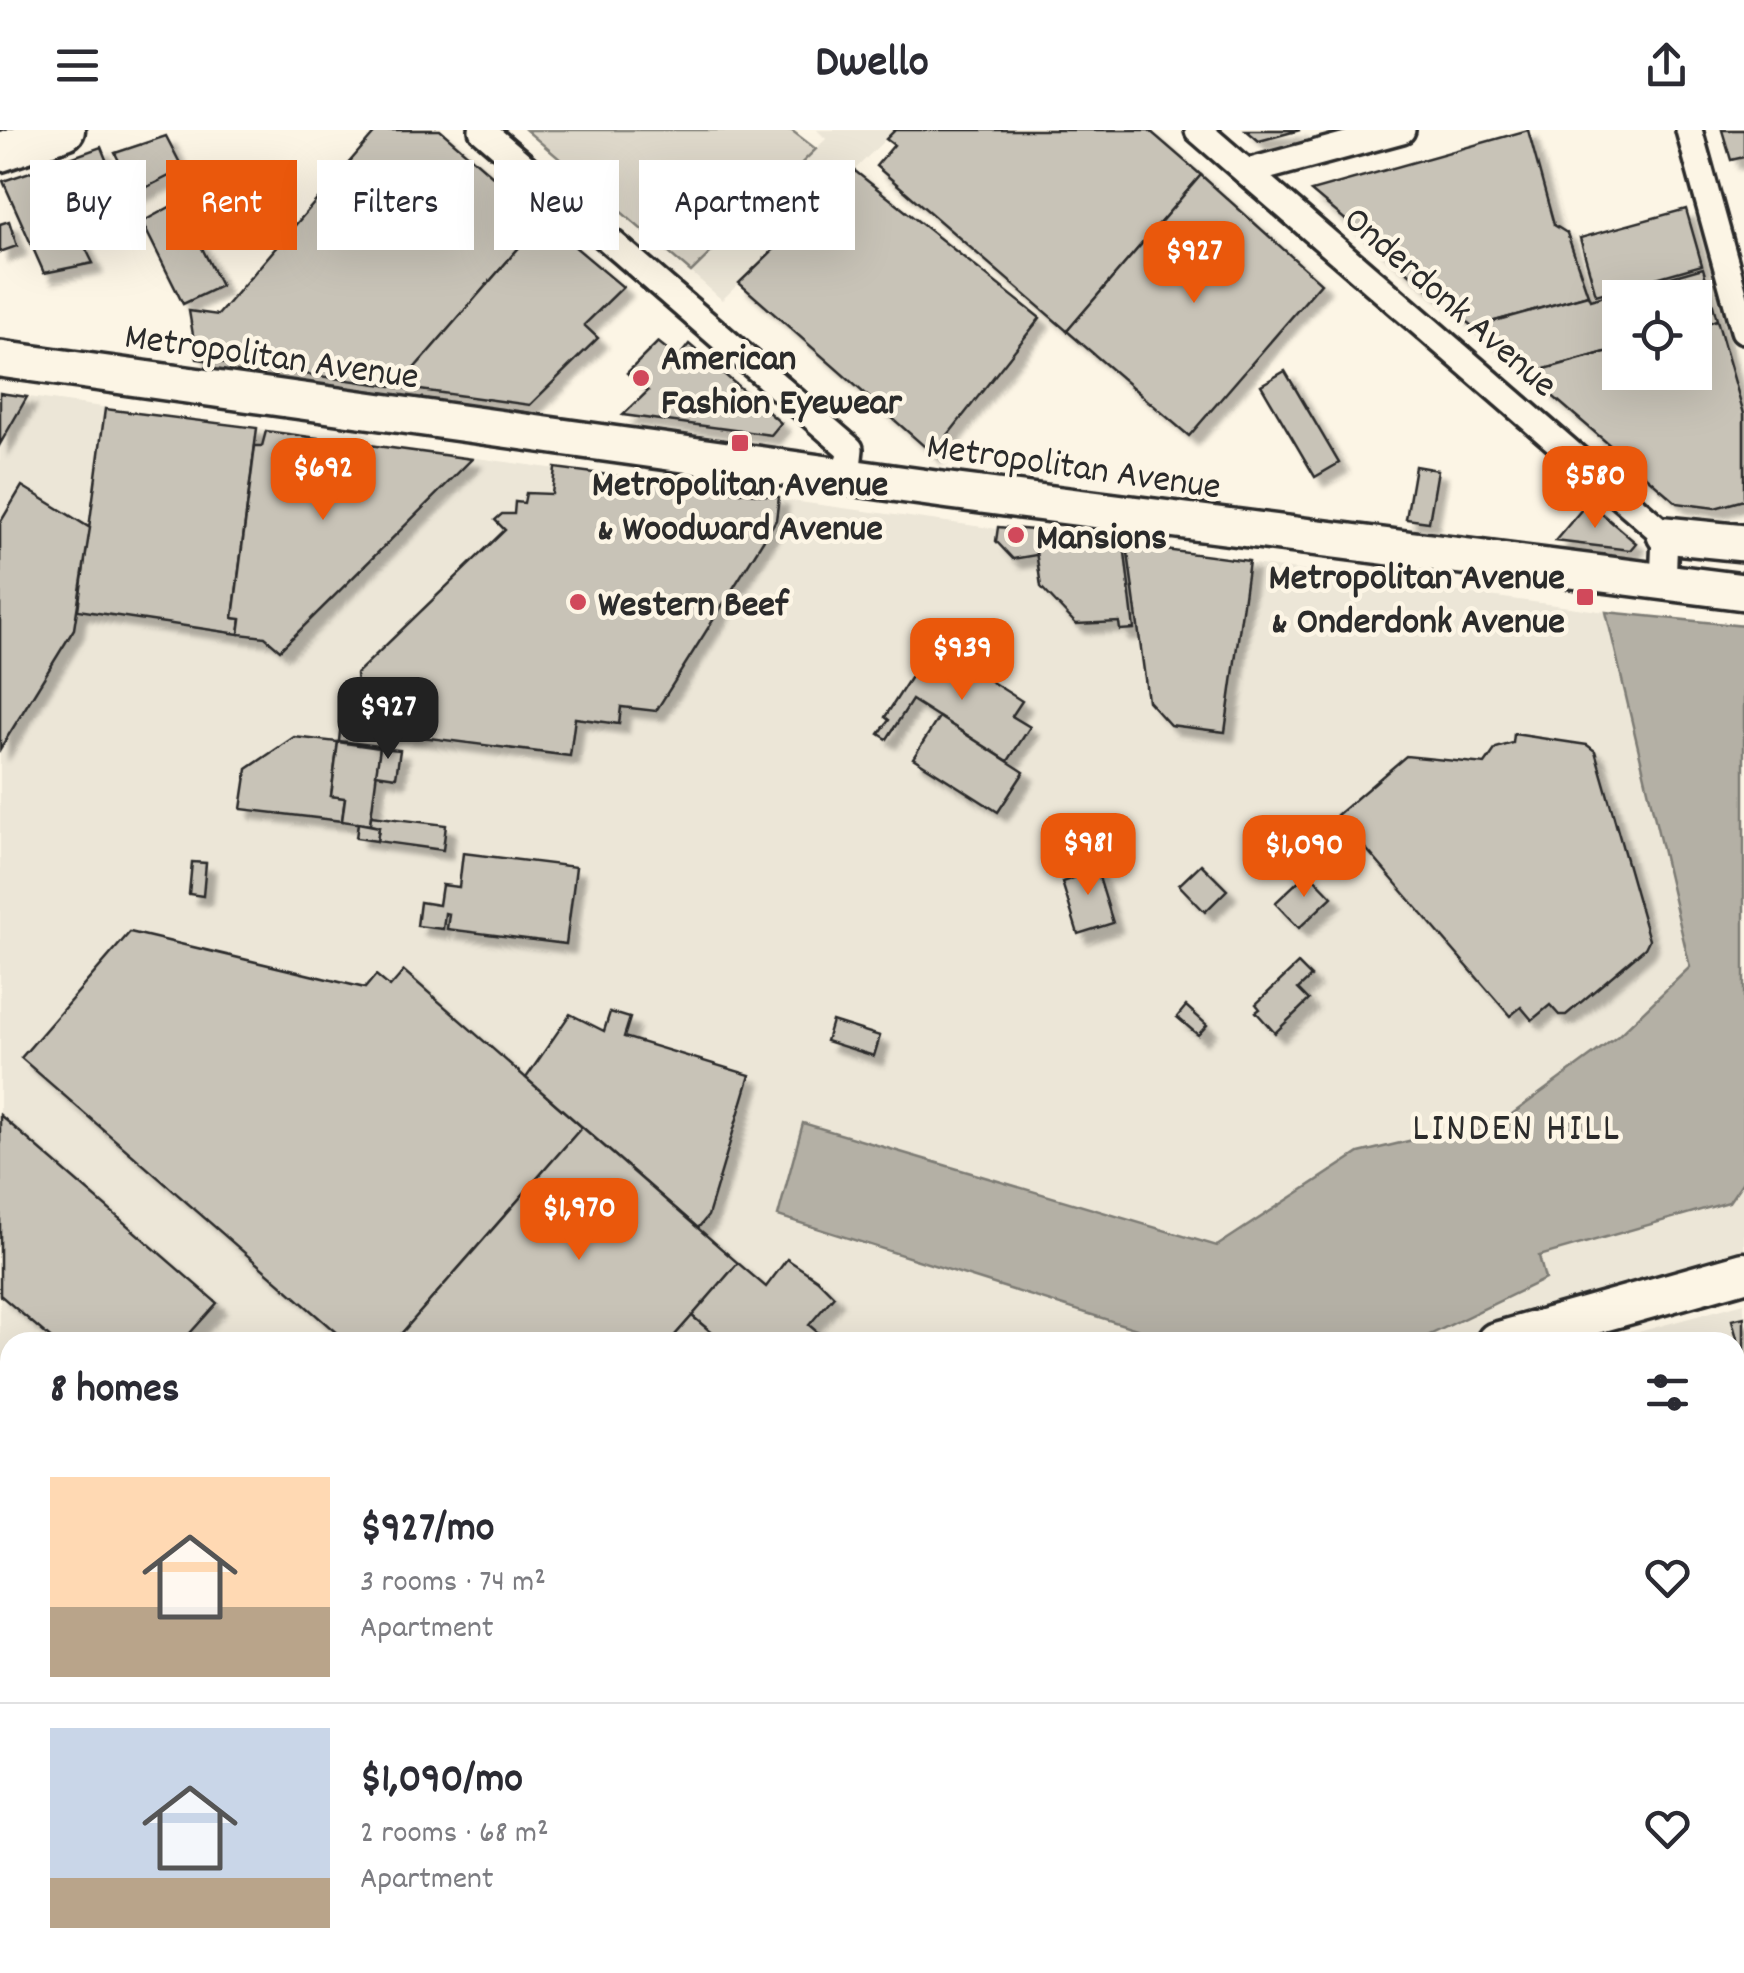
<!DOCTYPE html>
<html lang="en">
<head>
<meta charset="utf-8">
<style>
	body { margin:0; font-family:Dekko,sans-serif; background:#f7f7f7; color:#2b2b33; height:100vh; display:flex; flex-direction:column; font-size:38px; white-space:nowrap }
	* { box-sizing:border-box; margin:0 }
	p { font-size:32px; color:#7c7c81 }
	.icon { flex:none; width:55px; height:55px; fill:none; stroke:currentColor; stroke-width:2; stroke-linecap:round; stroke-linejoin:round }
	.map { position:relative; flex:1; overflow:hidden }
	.side { position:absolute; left:0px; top:1202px; width:1745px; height:642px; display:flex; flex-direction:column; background:#fff; border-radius:30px 30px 0 0; box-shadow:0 10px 40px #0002 }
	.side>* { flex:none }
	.hud { position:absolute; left:30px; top:30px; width:1000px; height:90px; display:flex; gap:20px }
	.tools { position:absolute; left:1602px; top:150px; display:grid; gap:20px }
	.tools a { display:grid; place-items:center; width:110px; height:110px; border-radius:0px; background:#fff; box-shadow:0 10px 40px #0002; font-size:50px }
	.price { position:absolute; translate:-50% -85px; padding:0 22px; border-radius:20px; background:#ea580c; color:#fff; font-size:32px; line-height:65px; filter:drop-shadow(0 2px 5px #0008) }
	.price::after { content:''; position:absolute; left:50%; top:60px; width:30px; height:22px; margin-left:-15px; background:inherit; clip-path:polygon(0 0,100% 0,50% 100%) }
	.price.selected { background:#222; color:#fff }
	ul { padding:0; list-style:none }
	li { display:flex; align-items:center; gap:30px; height:250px; padding:0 50px }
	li+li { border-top:2px solid #e1e1e2 }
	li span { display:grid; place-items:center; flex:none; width:280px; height:200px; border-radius:0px; color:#555 }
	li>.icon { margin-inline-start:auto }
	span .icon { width:120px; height:120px; fill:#fffc; stroke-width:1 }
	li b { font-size:42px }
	h2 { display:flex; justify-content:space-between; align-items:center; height:120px; padding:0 50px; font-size:42px }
	.tag { padding:0 35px; border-radius:0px; background:#fff; box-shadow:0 10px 40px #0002; font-size:35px; line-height:90px }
	.tag.selected { background:#ea580c; color:#fff }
	header { display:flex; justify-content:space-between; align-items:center; height:130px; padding:0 50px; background:#fff; font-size:45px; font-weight:700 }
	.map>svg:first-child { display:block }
	.built { fill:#ece6d7 }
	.green { fill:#ded8ca; stroke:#84827a; stroke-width:2.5 }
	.water { fill:#b4b0a5; stroke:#7d7b74; stroke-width:2.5 }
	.building { fill:#c8c3b7; stroke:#2b2b2b; stroke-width:2.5; filter:url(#shadow) }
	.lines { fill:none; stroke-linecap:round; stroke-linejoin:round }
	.street-casing { stroke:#2b2b2b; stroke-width:32 }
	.secondary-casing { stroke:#2b2b2b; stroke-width:42 }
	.primary-casing { stroke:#2b2b2b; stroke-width:45 }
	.street { stroke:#fcf5e5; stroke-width:25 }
	.secondary { stroke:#fcf5e5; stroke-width:35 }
	.primary { stroke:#fcf5e5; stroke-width:38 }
	.poi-dot { fill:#d1495b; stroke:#fcf5e5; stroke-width:4 }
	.labels { text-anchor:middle; stroke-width:9; stroke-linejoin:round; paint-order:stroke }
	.street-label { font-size:38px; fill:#2b2b2b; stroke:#fcf5e5 }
	.poi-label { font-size:38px; font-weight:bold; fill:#2b2b2b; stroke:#fcf5e5; text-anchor:start }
	.neighbourhood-label { font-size:40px; letter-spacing:2.5px; fill:#2b2b2b; stroke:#fcf5e5 }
</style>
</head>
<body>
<header><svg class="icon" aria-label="menu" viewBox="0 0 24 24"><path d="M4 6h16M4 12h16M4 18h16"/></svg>Dwello<svg class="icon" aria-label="share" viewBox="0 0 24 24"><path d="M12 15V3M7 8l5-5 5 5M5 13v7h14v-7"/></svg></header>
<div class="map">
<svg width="1744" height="1843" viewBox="0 0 1744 1843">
	<defs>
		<filter id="shadow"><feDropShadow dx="9" dy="9" stdDeviation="2.5" flood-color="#0004"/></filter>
	</defs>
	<rect width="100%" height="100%" fill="#fcf5e5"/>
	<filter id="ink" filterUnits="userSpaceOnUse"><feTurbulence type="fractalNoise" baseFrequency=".01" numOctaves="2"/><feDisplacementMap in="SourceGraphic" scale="20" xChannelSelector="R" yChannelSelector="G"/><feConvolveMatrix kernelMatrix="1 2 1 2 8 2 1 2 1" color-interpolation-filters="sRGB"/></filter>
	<g filter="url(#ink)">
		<!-- built -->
		<g class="built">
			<path d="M817,0H895L722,170L691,142L826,9Z"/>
			<path d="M0,263L1606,482L1690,837L1618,906L1508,987L1359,1023L1217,1116L803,993L779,1086L1178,1212H10V1617L0,1620Z"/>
			<path d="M1744,1051V1123L1439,1212H1415L1545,1149L1538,1127L1729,1072Z"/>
			<path d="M1744,1173V1738L1735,1729V1212H1602Z"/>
			<path d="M10,1653V1835H1478L1480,1843H0V1656Z"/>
		</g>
		<!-- green -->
		<path class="green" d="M526,0H791L816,19L691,142Z"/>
		<!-- water -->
		<g class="water">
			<path d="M1606,482L1744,496V1050L1729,1072L1539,1126L1545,1149L1415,1212H1178L778,1086L803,993L1217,1116L1359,1023L1508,987L1618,906L1690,837Z"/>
			<path d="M1735,1729L1744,1738V1843H1480L1478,1835H1735Z"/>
		</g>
		<!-- building -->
		<g class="building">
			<path d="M377,0H440L543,90L398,257L197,229L189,181L218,185Z"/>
			<path d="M895,0H1149L1201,45L1067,201L876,36L894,15L886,9Z"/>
			<path d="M1246,0H1300L1259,11Z"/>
			<path d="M1528,0L1554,95L1567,103L1588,165L1473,197L1311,61Z"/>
			<path d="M1722,0H1744V27L1731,30Z"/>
			<path d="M166,6L183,39L135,63L115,23Z"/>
			<path d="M101,17L119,62L67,81L45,37Z"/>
			<path d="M45,37L93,133L44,143L3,51Z"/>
			<path d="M855,41L1040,188L933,324L739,153Z"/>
			<path d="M1201,45L1321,153L1189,306L1067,201Z"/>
			<path d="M179,72L221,156L183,174L142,92Z"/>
			<path d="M1686,79L1702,135L1596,165L1580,108Z"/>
			<path d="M543,90L623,157L584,195L598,208L530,275L398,257Z"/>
			<path d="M9,91L17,116L0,122V94Z"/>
			<path d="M1703,138L1717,190L1695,197V168H1620V218L1527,244L1473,197L1588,165L1590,170Z"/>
			<path d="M1717,190L1744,284V370L1715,378L1677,373L1527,244L1620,218V242H1695V197Z"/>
			<path d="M658,212L678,228L689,214L781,293L771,305L623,285L648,261L627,243Z"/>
			<path d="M1285,241L1339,333L1315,347L1261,255Z"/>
			<path d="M0,263L27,267L0,314Z"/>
			<path d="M105,279L257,298L233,488L241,489L239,504L78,480Z"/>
			<path d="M266,301L472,329L280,520L265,507L239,504L241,489L233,488L255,316H262Z"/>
			<path d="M1415,336L1438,340L1429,392L1406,389Z"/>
			<path d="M555,338L779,367L776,390L656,581L621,577L619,594L575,588L570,626L382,602L387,557L357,553L356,544L505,400L495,390L502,384H514L515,372L524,373L526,363L552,364Z"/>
			<path d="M22,356L90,398L74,499L0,619V393Z"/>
			<path d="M1588,372L1636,413L1630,420L1555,411Z"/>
			<path d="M998,397L1033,400L1036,425L1013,429L996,411Z"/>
			<path d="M1033,400L1124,414L1134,499L1120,500L1119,492L1076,494L1041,457Z"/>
			<path d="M1127,415L1249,431L1225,602L1170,595L1148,571Z"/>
			<path d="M932,514L1022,571L1012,586L1030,597L1008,631L912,570L887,609L879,604L889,590L885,587Z"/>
			<path d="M357,553L387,557L380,616L339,611L344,566Z"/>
			<path d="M939,587L1024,642L998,682L913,628Z"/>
			<path d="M1514,604L1587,615L1595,621L1649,810L1645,818L1566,885H1559L1550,875L1532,890L1521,877L1510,886L1337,685L1406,626L1485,634L1496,618L1513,613Z"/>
			<path d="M294,607L338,612L331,666L345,668L342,691L241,679L247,639Z"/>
			<path d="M338,612L380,618L370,695L342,691L345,668L331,666Z"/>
			<path d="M380,618L400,620L396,647L376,644Z"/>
			<path d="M371,686L446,695L443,720L377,711L379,697L370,695Z"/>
			<path d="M358,693L379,697L377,711L356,708Z"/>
			<path d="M463,723L576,737L566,814L447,799L449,784L445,783L443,799L417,796L420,772L439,775L442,755L459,757Z"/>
			<path d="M1092,724L1113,793L1078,804L1062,752L1082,745L1081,728Z"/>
			<path d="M192,732L206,733L203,766L189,764Z"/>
			<path d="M1201,734L1227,760L1205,782L1179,755Z"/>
			<path d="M1308,742L1332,767L1299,798L1275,773Z"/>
			<path d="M130,802L365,858L376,845L390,857L404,841L582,997L394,1212H347L21,928Z"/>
			<path d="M1298,834L1311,847L1298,859L1309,870L1275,903L1256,882L1260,879L1256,874Z"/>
			<path d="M1186,876L1207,895L1198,905L1177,887Z"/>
			<path d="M610,882L630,888L624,907L750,945L708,1086L698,1098L526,948L570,884L604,901Z"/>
			<path d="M832,891L880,906L874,926L826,911Z"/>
			<path d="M0,985L217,1173L182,1212H55L0,1165Z"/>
			<path d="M582,997L738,1133L692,1186L669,1212H394Z"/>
			<path d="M787,1129L818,1150L834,1166L809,1195L829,1212H723L692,1186L738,1133L766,1157Z"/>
			<path d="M692,1186L723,1212H669Z"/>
			<path d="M1744,1187V1234L1732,1190Z"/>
			<path d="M10,1409V1614L0,1617V1412Z"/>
			<path d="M226,1835H279L276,1843H223Z"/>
			<path d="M448,1835H502L505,1843H446Z"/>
			<path d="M560,1835H912L915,1843H562Z"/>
			<path d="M930,1835H1058L1032,1843H932Z"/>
			<path d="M1058,1835H1126L1128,1843H1032Z"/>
			<path d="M1401,1835H1440L1442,1843H1404Z"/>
		</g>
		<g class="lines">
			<!-- street casing -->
			<g class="street-casing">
				<g id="street">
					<path d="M482,0L850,319L847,347"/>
					<path d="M1198,0L1665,405L1663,454"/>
					<path d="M1689,0L1744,200"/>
					<path d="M1247,42L1402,0"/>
					<path d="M531,1835L533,1843"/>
					<path d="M44,1843L47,1835"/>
				</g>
			</g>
			<!-- secondary casing -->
			<g class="secondary-casing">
				<g id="secondary">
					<path d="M0,229L950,361L1744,462"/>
					<path d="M1665,405L1744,413"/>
					<path d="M1160,1835L1162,1843"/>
				</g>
			</g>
			<!-- primary casing -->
			<g class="primary-casing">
				<g id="primary">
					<path d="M0,22L65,0"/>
					<path d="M1496,1212L1744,1142"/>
					<path d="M0,1656L10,1653"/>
				</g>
			</g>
			<!-- street -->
			<use href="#street" class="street"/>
			<!-- secondary -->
			<use href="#secondary" class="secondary"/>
			<!-- primary -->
			<use href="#primary" class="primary"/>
		</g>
	</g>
	<!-- markers -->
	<g class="poi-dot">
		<circle cx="641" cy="248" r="10"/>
		<rect x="730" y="303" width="20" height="20" rx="5"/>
		<circle cx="1016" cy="405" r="10"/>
		<rect x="1575" y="457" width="20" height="20" rx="5"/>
		<circle cx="578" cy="472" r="10"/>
	</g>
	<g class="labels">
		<!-- street labels -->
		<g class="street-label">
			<text transform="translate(1452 170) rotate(41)" y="13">Onderdonk Avenue</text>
			<text transform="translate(272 224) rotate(8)" y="13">Metropolitan Avenue</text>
			<text transform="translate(1074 334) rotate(8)" y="13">Metropolitan Avenue</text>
		</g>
		<!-- poi labels -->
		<g class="poi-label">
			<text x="661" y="239">American<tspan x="661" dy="44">Fashion Eyewear</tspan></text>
			<text x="740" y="365" text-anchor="middle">Metropolitan Avenue<tspan x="740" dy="44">&amp; Woodward Avenue</tspan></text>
			<text x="1036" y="418">Mansions</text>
			<text x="1565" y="458" text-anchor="end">Metropolitan Avenue<tspan x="1565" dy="44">&amp; Onderdonk Avenue</tspan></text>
			<text x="598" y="485">Western Beef</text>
		</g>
		<!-- neighbourhood labels -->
		<g class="neighbourhood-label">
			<text x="1517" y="1009">LINDEN HILL</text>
		</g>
	</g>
</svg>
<div class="tools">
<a><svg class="icon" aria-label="locate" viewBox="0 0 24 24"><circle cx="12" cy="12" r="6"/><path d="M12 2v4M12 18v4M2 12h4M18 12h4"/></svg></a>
</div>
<b class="price" style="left:1194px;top:176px">$927</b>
<b class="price" style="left:323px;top:393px">$692</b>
<b class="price" style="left:1595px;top:401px">$580</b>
<b class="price" style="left:962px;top:573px">$939</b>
<b class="price selected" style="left:388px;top:632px">$927</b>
<b class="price" style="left:1088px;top:768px">$981</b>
<b class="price" style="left:1304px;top:770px">$1,090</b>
<b class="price" style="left:579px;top:1133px">$1,970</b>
<div class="hud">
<a class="tag">Buy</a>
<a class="tag selected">Rent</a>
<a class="tag">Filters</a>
<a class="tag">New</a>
<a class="tag">Apartment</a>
</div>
<section class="side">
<h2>8 homes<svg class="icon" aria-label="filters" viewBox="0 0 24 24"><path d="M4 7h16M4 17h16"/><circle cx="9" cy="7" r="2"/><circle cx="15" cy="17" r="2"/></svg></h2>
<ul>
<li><span style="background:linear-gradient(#ffd9b3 65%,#b9a48a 0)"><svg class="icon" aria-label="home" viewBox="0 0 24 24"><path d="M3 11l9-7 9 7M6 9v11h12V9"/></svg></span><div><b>$927/mo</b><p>3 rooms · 74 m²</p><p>Apartment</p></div><svg class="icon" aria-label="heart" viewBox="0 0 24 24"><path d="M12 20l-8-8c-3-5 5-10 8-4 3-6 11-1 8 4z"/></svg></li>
<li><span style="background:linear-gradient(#c9d6e8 75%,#b9a48a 0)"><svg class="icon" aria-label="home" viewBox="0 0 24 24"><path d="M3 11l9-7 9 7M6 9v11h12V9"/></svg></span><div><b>$1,090/mo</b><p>2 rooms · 68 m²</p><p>Apartment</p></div><svg class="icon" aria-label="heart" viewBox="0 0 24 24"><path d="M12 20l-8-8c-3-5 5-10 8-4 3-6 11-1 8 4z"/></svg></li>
</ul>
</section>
</div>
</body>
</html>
